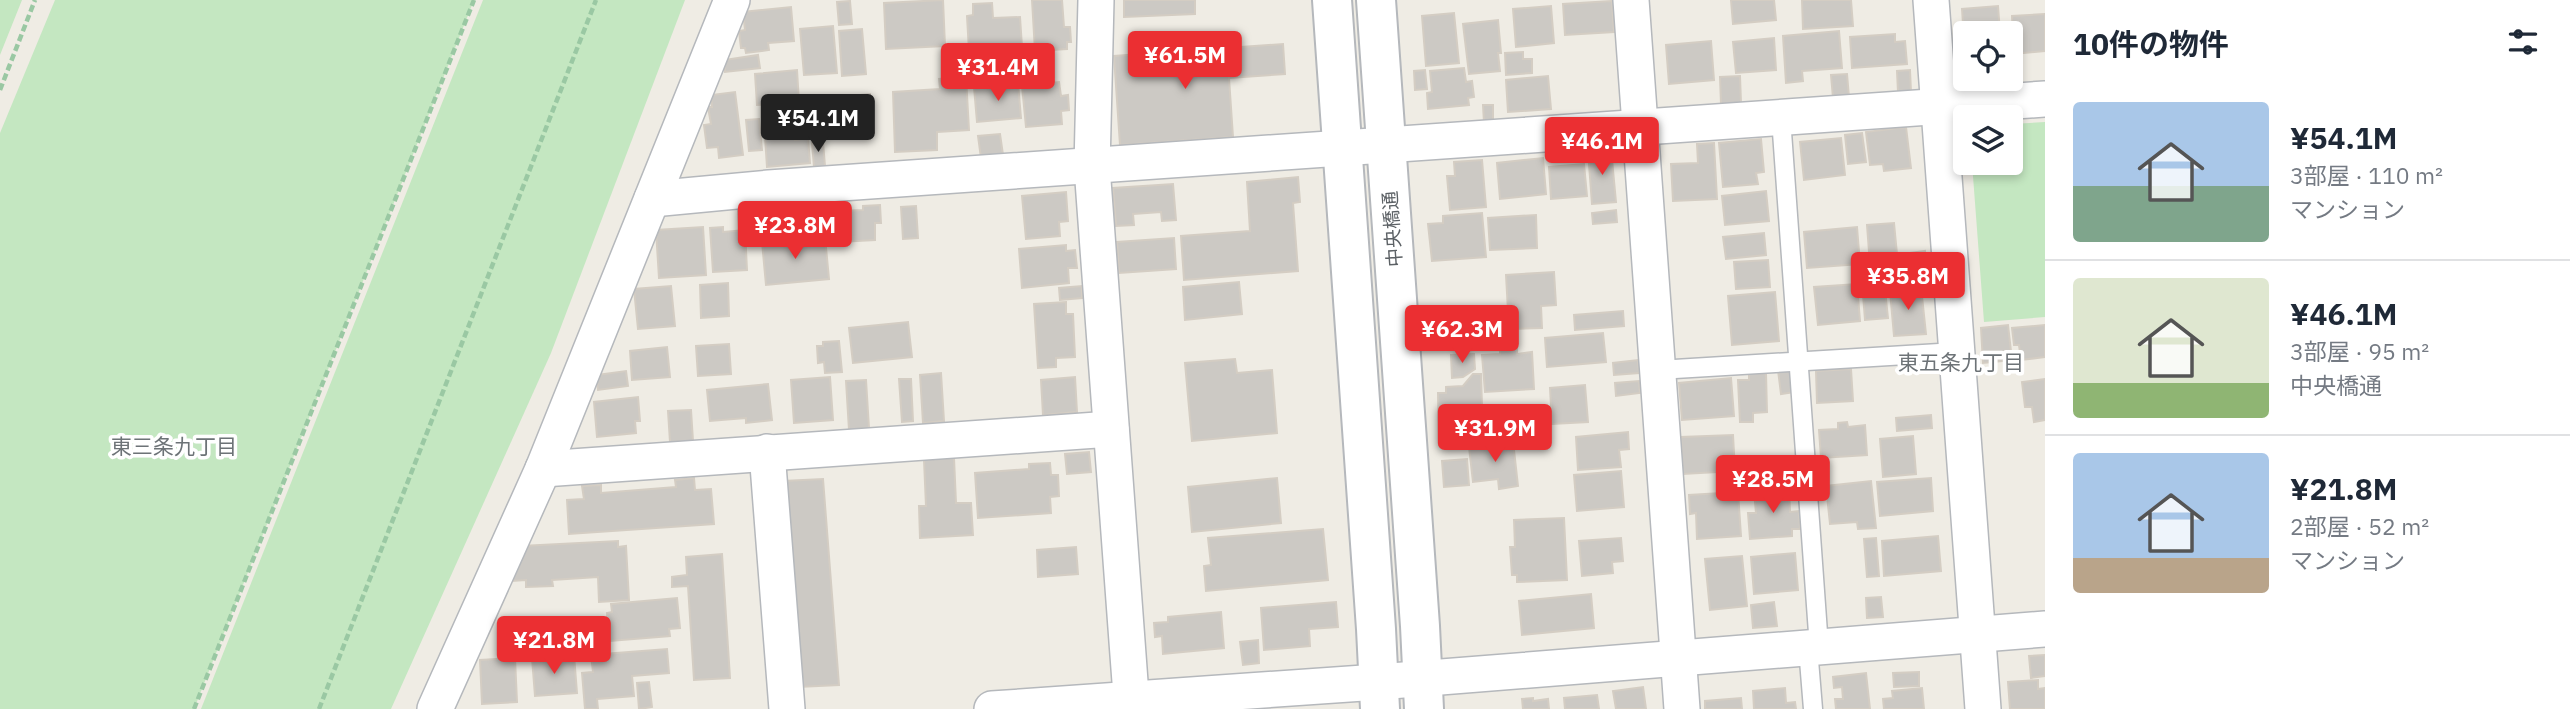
<!DOCTYPE html>
<html lang="ja">
<head>
<meta charset="utf-8">
<style>
	body { margin:0; font-family:"IBM Plex Sans","Noto Sans JP",sans-serif; background:#f2f2f3; color:#1f2937; height:100vh; display:flex; flex-direction:column; font-size:26px; white-space:nowrap }
	* { box-sizing:border-box; margin:0 }
	p { font-size:23px; color:#747a83 }
	.icon { flex:none; width:38px; height:38px; fill:none; stroke:currentColor; stroke-width:2; stroke-linecap:round; stroke-linejoin:round }
	.map { position:relative; flex:1; overflow:hidden }
	.drawer { display:flex; flex-direction:column; background:#fff; width:525px }
	.drawer>* { flex:none }
	.buttons { position:absolute; left:1953px; top:21px; display:grid; gap:14px }
	.buttons a { display:grid; place-items:center; width:70px; height:70px; border-radius:7px; background:#fff; box-shadow:0 4px 10px #0003; font-size:35px }
	.price { position:absolute; translate:-50% -60px; padding:0 16px; border-radius:7px; background:#eb2f32; color:#fff; font-size:23px; line-height:46px; filter:drop-shadow(0 2px 4px #0008) }
	.price::after { content:''; position:absolute; left:50%; top:42px; width:21px; height:16px; margin-left:-10px; background:inherit; clip-path:polygon(0 0,100% 0,50% 100%) }
	.price.active { background:#222; color:#fff }
	ul { padding:0; list-style:none }
	li { display:flex; align-items:center; gap:21px; height:175px; padding:0 28px }
	li+li { border-top:2px solid #e0e1e3 }
	li span { display:grid; place-items:center; flex:none; width:196px; height:140px; border-radius:7px; color:#555 }
	li>.icon { margin-inline-start:auto }
	span .icon { width:84px; height:84px; fill:#fffc; stroke-width:1 }
	li b { font-size:30px }
	h2 { display:flex; justify-content:space-between; align-items:center; height:84px; padding:0 28px; font-size:30px }
	main { display:flex; flex:1; min-height:0 }
	.map>svg:first-child { display:block }
	.green { fill:#c4e7c1 }
	.building { fill:#ccc9c4; stroke:#d4cdc3; stroke-width:2 }
	.lines { fill:none; stroke-linecap:round; stroke-linejoin:round }
	.service-casing { stroke:#b5b8bc; stroke-width:21 }
	.minor-casing { stroke:#b5b8bc; stroke-width:38 }
	.tertiary-casing { stroke:#b5b8bc; stroke-width:42 }
	.path { stroke:#9ac8a3; stroke-width:4.5; stroke-dasharray:7 3.5; stroke-linecap:butt }
	.service { stroke:#fff; stroke-width:18 }
	.minor { stroke:#fff; stroke-width:35 }
	.tertiary { stroke:#fff; stroke-width:38 }
	.labels { text-anchor:middle; stroke-width:7; stroke-linejoin:round; paint-order:stroke }
	.street-label { font-size:19px; fill:#5c6165; stroke:#fff }
	.neighbourhood-label { font-size:21px; fill:#6d7377; stroke:#fff }
</style>
</head>
<body>
<main>
<div class="map">
<svg width="2045" height="709" viewBox="0 0 2045 709">
	<rect width="100%" height="100%" fill="#efece4"/>
	<!-- green -->
	<g class="green">
		<path d="M0,0H22L0,55Z"/>
		<path d="M55,0H474L194,709H0V133Z"/>
		<path d="M483,0H685L551,353L391,709H201Z"/>
		<path d="M2045,122V317L1984,322L1972,163H2011V124Z"/>
	</g>
	<!-- building -->
	<g class="building">
		<path d="M943,0L945,46L886,49L884,3Z"/>
		<path d="M1032,0H1062L1064,27H1070L1071,42H1067V49L1035,51Z"/>
		<path d="M1124,0H1195V14L1124,17Z"/>
		<path d="M1731,0H1774L1776,20L1733,24Z"/>
		<path d="M1802,0H1851L1853,26L1803,29Z"/>
		<path d="M850,1L852,24L839,25L837,2Z"/>
		<path d="M1612,1L1614,32L1565,35L1563,4Z"/>
		<path d="M992,3L993,18L1020,17L1022,47L969,51L967,16L973,15V4Z"/>
		<path d="M1551,6L1554,43L1516,47L1513,9Z"/>
		<path d="M1998,6L2000,33H1965V54L1962,9Z"/>
		<path d="M791,7L794,41L768,43L769,50L746,53L745,48H741L739,31L745,30L743,12Z"/>
		<path d="M1454,13L1459,63L1426,66L1422,16Z"/>
		<path d="M2045,14V51L2014,54L2012,16Z"/>
		<path d="M1498,20L1501,53H1498L1500,71L1469,74L1463,24Z"/>
		<path d="M833,26L837,73L804,75L800,29Z"/>
		<path d="M862,29L866,74L842,76L839,31Z"/>
		<path d="M1839,31L1842,68L1802,71L1803,81L1786,83L1783,36Z"/>
		<path d="M1895,34V42L1905,41L1907,64L1852,68L1850,37Z"/>
		<path d="M1774,38L1776,70L1736,73L1733,42Z"/>
		<path d="M1711,41L1714,80L1669,84L1666,45Z"/>
		<path d="M1283,44L1285,74L1229,78L1233,137L1120,145L1114,56Z"/>
		<path d="M1523,52V59H1532V73L1506,75L1505,53Z"/>
		<path d="M964,54L965,74L946,75L945,55Z"/>
		<path d="M758,55L760,68L725,72L724,60Z"/>
		<path d="M1464,68L1466,82L1472,81L1474,97L1468,98L1469,105L1428,109L1427,93L1432,92L1430,71Z"/>
		<path d="M797,70L799,102L757,105L755,74Z"/>
		<path d="M1425,70L1427,89L1415,90L1414,71Z"/>
		<path d="M1910,70L1911,92H1898L1897,71Z"/>
		<path d="M1847,74L1849,97L1833,98L1831,75Z"/>
		<path d="M1548,76L1551,109L1508,112L1506,80Z"/>
		<path d="M1740,76L1741,103L1721,104L1720,77Z"/>
		<path d="M966,77L969,130L937,132V150L895,152L893,92L940,89L939,79Z"/>
		<path d="M1059,82L1061,96L1068,95L1069,110L1061,111L1062,124L1026,127L1022,86Z"/>
		<path d="M1018,83L1021,118L977,122L974,87Z"/>
		<path d="M735,92L743,155L719,158L718,147L707,148L704,125L711,124L708,107H712L711,95Z"/>
		<path d="M870,94L874,133L822,138L818,99Z"/>
		<path d="M1483,105H1493V122L1484,123Z"/>
		<path d="M759,119L762,150L749,151L746,120Z"/>
		<path d="M1906,127L1911,168L1884,171L1883,164L1870,165L1866,132Z"/>
		<path d="M1862,133L1866,162L1848,164L1845,135Z"/>
		<path d="M795,134V140L808,138L810,163L767,167L765,137Z"/>
		<path d="M1000,134L1003,155L981,158L978,136Z"/>
		<path d="M1841,138L1845,175L1804,180L1800,142Z"/>
		<path d="M1761,139L1764,172L1756,173L1758,184L1723,187L1719,143Z"/>
		<path d="M823,142L825,166L814,167L812,143Z"/>
		<path d="M1714,143L1717,199L1673,201L1671,164L1698,163L1697,144Z"/>
		<path d="M1611,149L1616,202L1592,204L1588,151Z"/>
		<path d="M1543,158L1546,194L1500,199L1497,163Z"/>
		<path d="M1482,160L1486,207L1450,210L1447,176H1455L1454,162Z"/>
		<path d="M1584,164L1587,196L1551,199L1549,167Z"/>
		<path d="M1298,177L1300,202L1293,203L1298,271L1184,280L1181,236L1250,231L1247,182Z"/>
		<path d="M1173,184L1176,220L1162,221L1161,212L1133,214L1134,225L1116,226L1113,188Z"/>
		<path d="M1766,191L1769,221L1725,225L1722,196Z"/>
		<path d="M1066,192L1068,221L1059,222L1060,236L1026,239L1022,196Z"/>
		<path d="M880,205L881,223H875V240L839,242L838,211L863,210V206Z"/>
		<path d="M829,206L831,229L807,231L806,207Z"/>
		<path d="M916,206L918,238L903,239L901,207Z"/>
		<path d="M784,208L786,235L762,237L760,210Z"/>
		<path d="M1616,210L1617,222L1593,224L1592,213Z"/>
		<path d="M738,211H749L750,227H739Z"/>
		<path d="M1482,213L1486,257L1432,261L1428,224L1443,223V216Z"/>
		<path d="M1536,215L1537,248L1490,250L1488,218Z"/>
		<path d="M1894,223L1899,275L1871,278L1867,225Z"/>
		<path d="M703,227L706,275L659,278L656,230Z"/>
		<path d="M723,227V232L745,230L747,270L713,272L710,228Z"/>
		<path d="M1857,227L1860,264L1807,268L1804,232Z"/>
		<path d="M1764,233L1766,255L1726,259L1723,237Z"/>
		<path d="M825,237L829,279L766,285L762,242Z"/>
		<path d="M1174,238L1176,269L1119,273L1117,242Z"/>
		<path d="M1066,245V251L1075,250L1077,268H1068L1069,283L1022,288L1019,249Z"/>
		<path d="M1925,251L1927,276L1904,279L1902,254Z"/>
		<path d="M1768,260L1770,287L1736,289L1734,262Z"/>
		<path d="M1554,272L1556,305L1541,306L1542,328L1509,329L1506,275Z"/>
		<path d="M1884,280L1888,318L1865,320L1862,282Z"/>
		<path d="M1239,282L1242,314L1185,320L1183,287Z"/>
		<path d="M728,283L729,316L701,318L700,285Z"/>
		<path d="M1857,284L1860,321L1818,325L1814,287Z"/>
		<path d="M671,286L675,326L638,329L634,289Z"/>
		<path d="M1082,286V298L1060,300L1059,288Z"/>
		<path d="M1921,287L1926,334L1894,336L1890,291Z"/>
		<path d="M1775,292L1779,341L1732,345L1728,296Z"/>
		<path d="M1066,302V314H1073L1075,357L1056,358V367L1038,368L1034,304Z"/>
		<path d="M1623,311L1624,326L1575,330L1574,315Z"/>
		<path d="M908,322L912,357L853,363L849,328Z"/>
		<path d="M2008,325L2012,360L1983,363L1981,328Z"/>
		<path d="M2045,325V357L2021,360L2019,345H2014L2012,328Z"/>
		<path d="M1603,333L1606,362L1547,367L1545,338Z"/>
		<path d="M839,341L842,372L825,373L824,362L818,363L817,346H823V342Z"/>
		<path d="M729,344L731,374L698,376L696,346Z"/>
		<path d="M667,347L670,377L632,380L630,351Z"/>
		<path d="M1517,347V354L1532,352L1534,389L1485,392L1482,355L1500,354V349Z"/>
		<path d="M1474,354L1475,369L1463,377L1452,378L1451,355Z"/>
		<path d="M1235,359L1237,373L1272,370L1277,433L1192,441L1185,363Z"/>
		<path d="M1638,360L1639,373L1614,375L1613,363Z"/>
		<path d="M1792,368L1795,392L1781,394L1778,370Z"/>
		<path d="M1851,369L1853,401L1817,403L1816,371Z"/>
		<path d="M626,371L628,386L598,390L596,375Z"/>
		<path d="M941,373L944,421L923,423L920,375Z"/>
		<path d="M1766,373L1767,412L1753,413V422H1740L1738,380H1749V374Z"/>
		<path d="M1473,374H1481L1483,440L1439,441L1438,393H1446V387L1463,386Z"/>
		<path d="M830,377L833,420L794,423L791,380Z"/>
		<path d="M1075,377L1077,412L1043,415L1041,380Z"/>
		<path d="M1731,378L1734,416L1682,420L1679,383Z"/>
		<path d="M899,379H911L913,421L902,422Z"/>
		<path d="M2045,379V420L2034,422L2032,407H2025L2022,382Z"/>
		<path d="M866,380L869,428L849,430L846,381Z"/>
		<path d="M1639,381L1640,393L1616,396L1615,383Z"/>
		<path d="M768,384L772,420L746,423V418L710,421L707,390Z"/>
		<path d="M1585,385L1588,422L1552,424L1550,388Z"/>
		<path d="M638,397L640,421H635L636,433L597,437L594,402Z"/>
		<path d="M691,410L693,441L670,442L668,411Z"/>
		<path d="M1931,415L1932,428L1897,431L1896,418Z"/>
		<path d="M1847,422L1848,427L1865,425L1867,455L1821,458L1819,430L1838,429V423Z"/>
		<path d="M1628,432L1629,449L1619,450L1621,467L1578,470L1576,437Z"/>
		<path d="M1733,435L1735,471L1683,474L1681,437Z"/>
		<path d="M1913,436L1916,474L1883,477L1880,439Z"/>
		<path d="M1513,441L1518,486L1499,489L1498,479L1473,482L1469,447Z"/>
		<path d="M1089,452L1091,472L1067,474L1065,454Z"/>
		<path d="M954,458L956,503H971L973,535L920,538L919,506H926L924,460Z"/>
		<path d="M1467,459L1469,485L1444,487L1442,461Z"/>
		<path d="M1050,463L1051,475H1058L1059,496L1050,497L1051,513L978,518L975,473L1029,469V464Z"/>
		<path d="M1621,471L1624,507L1577,511L1574,475Z"/>
		<path d="M694,478L695,490L711,489L714,524L569,534L567,500L584,499L582,486L601,485V493L676,487L675,480Z"/>
		<path d="M1277,478L1281,523L1192,532L1188,487Z"/>
		<path d="M1931,478L1933,511L1880,516L1877,482Z"/>
		<path d="M823,479L839,685L798,687L783,481Z"/>
		<path d="M1871,481L1876,528L1858,529L1857,522L1830,524L1826,486Z"/>
		<path d="M1789,488L1790,512L1799,511L1800,529H1792V536L1750,539L1748,513H1756L1754,491Z"/>
		<path d="M1738,492L1741,536L1697,539L1696,513L1690,514L1689,495Z"/>
		<path d="M1564,518L1567,580L1517,582V575H1512L1510,547H1515L1514,520Z"/>
		<path d="M1323,529L1328,580L1206,591L1204,566L1211,565L1208,538Z"/>
		<path d="M1938,536L1941,571L1884,576L1882,541Z"/>
		<path d="M1621,538L1623,561L1612,562L1613,573L1582,576L1579,541Z"/>
		<path d="M1876,538L1879,576L1867,577L1864,539Z"/>
		<path d="M618,541V547L626,546L629,600L599,602L598,577L552,580L553,586L526,587V580L512,581L511,569L521,546Z"/>
		<path d="M1076,547L1078,574L1038,577L1037,550Z"/>
		<path d="M1795,553L1798,590L1754,594L1751,557Z"/>
		<path d="M722,554L730,678L694,680L688,586L672,587V577L687,575L686,557Z"/>
		<path d="M1742,556L1747,606L1710,610L1705,559Z"/>
		<path d="M1591,594L1594,628L1522,635L1519,601Z"/>
		<path d="M1881,597L1883,617L1867,618L1866,598Z"/>
		<path d="M677,598L680,628L669,629L670,636L610,641L607,613L612,612L611,604Z"/>
		<path d="M1336,602L1338,627L1309,629L1310,646L1264,650L1261,608Z"/>
		<path d="M1774,602L1777,626L1753,628L1751,605Z"/>
		<path d="M1221,612L1224,648L1163,654L1162,636L1155,637L1154,623L1168,622V617Z"/>
		<path d="M1258,640L1259,663L1243,665L1240,642Z"/>
		<path d="M667,649L669,673L632,676L634,696L597,699L598,709H585L582,673L593,672L591,655Z"/>
		<path d="M574,655L577,693L535,696L532,658Z"/>
		<path d="M2045,655V676L2031,678L2029,656Z"/>
		<path d="M515,658L517,702L482,704L480,660Z"/>
		<path d="M1919,672V686L1894,687L1893,673Z"/>
		<path d="M1866,673L1870,709H1836L1835,699H1843L1842,687L1834,688L1833,677Z"/>
		<path d="M2038,680V689L2045,688V709H2010L2008,682Z"/>
		<path d="M649,682L652,707L639,709L637,683Z"/>
		<path d="M1643,687L1646,709H1616L1613,691Z"/>
		<path d="M1785,688L1786,703L1795,702L1796,709H1754L1753,691Z"/>
		<path d="M1922,688L1924,709H1884L1883,699L1893,698L1892,691Z"/>
		<path d="M1597,695L1599,709H1565L1564,698Z"/>
		<path d="M1533,698V701L1548,699L1549,709H1523L1522,699Z"/>
		<path d="M1741,698L1742,709H1705V701Z"/>
	</g>
	<g class="lines">
		<!-- service casing -->
		<g class="service-casing">
			<g id="service">
				<path d="M1781,118L1819,647"/>
				<path d="M1658,370L1956,352"/>
				<path d="M1808,648L1813,709"/>
			</g>
		</g>
		<!-- minor casing -->
		<g class="minor-casing">
			<g id="minor">
				<path d="M1096,0L1092,167L1132,709"/>
				<path d="M1631,0L1682,709"/>
				<path d="M1931,0L1983,709"/>
				<path d="M652,199L769,188L2045,99"/>
				<path d="M767,452L787,709"/>
				<path d="M543,469L1111,429"/>
				<path d="M435,709L543,469L732,0"/>
				<path d="M992,709L1378,682L2045,629"/>
			</g>
		</g>
		<!-- tertiary casing -->
		<g class="tertiary-casing">
			<g id="tertiary">
				<path d="M1332,0L1376,629L1380,709"/>
				<path d="M1376,0L1420,626L1424,709"/>
			</g>
		</g>
		<!-- path -->
		<g class="path">
			<path d="M0,90L35,0"/>
			<path d="M194,709L474,0"/>
			<path d="M319,709L596,0"/>
		</g>
		<!-- service -->
		<use href="#service" class="service"/>
		<!-- minor -->
		<use href="#minor" class="minor"/>
		<!-- tertiary -->
		<use href="#tertiary" class="tertiary"/>
	</g>
	<g class="labels">
		<!-- street labels -->
		<g class="street-label">
			<text transform="translate(1392 229) rotate(-94)" y="7">中央橋通</text>
		</g>
		<!-- neighbourhood labels -->
		<g class="neighbourhood-label">
			<text x="1961" y="370">東五条九丁目</text>
			<text x="174" y="454">東三条九丁目</text>
		</g>
	</g>
</svg>
<div class="buttons">
<a><svg class="icon" aria-label="locate" viewBox="0 0 24 24"><circle cx="12" cy="12" r="6"/><path d="M12 2v4M12 18v4M2 12h4M18 12h4"/></svg></a>
<a><svg class="icon" aria-label="layers" viewBox="0 0 24 24"><path d="M12 4l9 5-9 5-9-5zM3 14l9 5 9-5"/></svg></a>
</div>
<b class="price" style="left:1185px;top:91px">¥61.5M</b>
<b class="price" style="left:998px;top:103px">¥31.4M</b>
<b class="price active" style="left:818px;top:154px">¥54.1M</b>
<b class="price" style="left:1602px;top:177px">¥46.1M</b>
<b class="price" style="left:795px;top:261px">¥23.8M</b>
<b class="price" style="left:1908px;top:312px">¥35.8M</b>
<b class="price" style="left:1462px;top:365px">¥62.3M</b>
<b class="price" style="left:1495px;top:464px">¥31.9M</b>
<b class="price" style="left:1773px;top:515px">¥28.5M</b>
<b class="price" style="left:554px;top:676px">¥21.8M</b>
</div>
<section class="drawer">
<h2>10件の物件<svg class="icon" aria-label="filters" viewBox="0 0 24 24"><path d="M4 7h16M4 17h16"/><circle cx="9" cy="7" r="2"/><circle cx="15" cy="17" r="2"/></svg></h2>
<ul>
<li><span style="background:linear-gradient(#a9c7e8 60%,#7fa58c 0)"><svg class="icon" aria-label="home" viewBox="0 0 24 24"><path d="M3 11l9-7 9 7M6 9v11h12V9"/></svg></span><div><b>¥54.1M</b><p>3部屋 · 110 m²</p><p>マンション</p></div></li>
<li><span style="background:linear-gradient(#dfe7d0 75%,#8fb573 0)"><svg class="icon" aria-label="home" viewBox="0 0 24 24"><path d="M3 11l9-7 9 7M6 9v11h12V9"/></svg></span><div><b>¥46.1M</b><p>3部屋 · 95 m²</p><p>中央橋通</p></div></li>
<li><span style="background:linear-gradient(#a9c7e8 75%,#b9a48a 0)"><svg class="icon" aria-label="home" viewBox="0 0 24 24"><path d="M3 11l9-7 9 7M6 9v11h12V9"/></svg></span><div><b>¥21.8M</b><p>2部屋 · 52 m²</p><p>マンション</p></div></li>
</ul>
</section>
</main>
</body>
</html>
